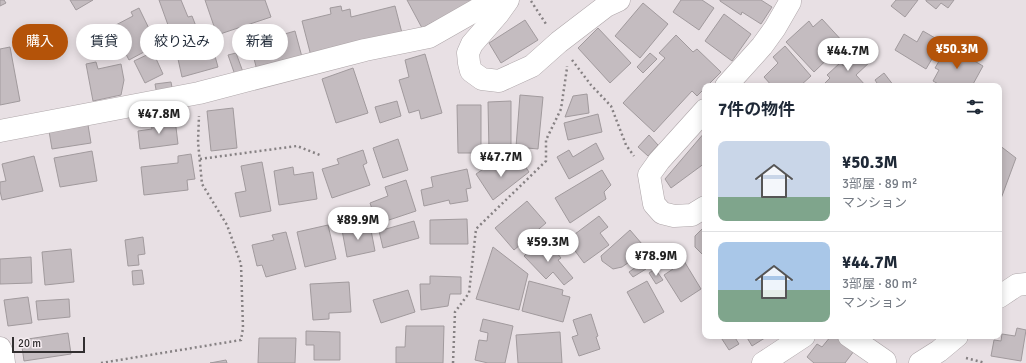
<!DOCTYPE html>
<html lang="ja">
<head>
<meta charset="utf-8">
<style>
	body { margin:0; font-family:Signika,"Noto Sans JP",sans-serif; background:#f6f6f7; color:#1f2937; height:100vh; display:flex; flex-direction:column; font-size:15px; white-space:nowrap }
	* { box-sizing:border-box; margin:0 }
	p { font-size:13px; color:#747a83 }
	.icon { flex:none; width:22px; height:22px; fill:none; stroke:currentColor; stroke-width:2; stroke-linecap:round; stroke-linejoin:round }
	.map { position:relative; flex:1; overflow:hidden }
	.sheet { position:absolute; left:702px; top:83px; width:300px; height:256px; display:flex; flex-direction:column; background:#fff; border-radius:8px; box-shadow:0 2px 10px #0003 }
	.sheet>* { flex:none }
	.top-card { position:absolute; left:12px; top:24px; width:380px; height:36px; display:flex; gap:8px }
	.scale { position:absolute; left:12px; bottom:10px; width:73px; box-sizing:border-box; padding-left:4px; border:2px solid #322f30; border-top:0; font-size:11px; line-height:14px; white-space:nowrap; color:#322f30; -webkit-text-stroke:3px #f6edf1; paint-order:stroke }
	.price { position:absolute; translate:-50% -34px; padding:0 9px; border-radius:14px; background:#fff; color:#222; font-size:13px; line-height:26px; filter:drop-shadow(0 1px 2px #0008) }
	.price::after { content:''; position:absolute; left:50%; top:24px; width:12px; height:9px; margin-left:-6px; background:inherit; clip-path:polygon(0 0,100% 0,50% 100%) }
	.price.active { background:#b45309; color:#fff }
	ul { padding:0; list-style:none }
	li { display:flex; align-items:center; gap:12px; height:100px; padding:0 16px }
	li+li { border-top:1px solid #e0e1e3 }
	li span { display:grid; place-items:center; flex:none; width:112px; height:80px; border-radius:8px; color:#555 }
	li>.icon { margin-inline-start:auto }
	span .icon { width:48px; height:48px; fill:#fffc; stroke-width:1 }
	li b { font-size:17px }
	h2 { display:flex; justify-content:space-between; align-items:center; height:48px; padding:0 16px; font-size:17px }
	.tag { padding:0 14px; border-radius:18px; background:#fff; box-shadow:0 2px 10px #0003; font-size:14px; line-height:36px }
	.tag.active { background:#b45309; color:#fff }
	.map>svg:first-child { display:block }
	.building { fill:#c4bcc0; stroke:#a19a9d }
	.lines { fill:none; stroke-linecap:round; stroke-linejoin:round }
	.minor-casing { stroke:#aea6a9; stroke-width:23 }
	.tertiary-casing { stroke:#aea6a9; stroke-width:23 }
	.path { stroke:#868183; stroke-width:2.5; stroke-dasharray:2 3; stroke-linecap:butt }
	.minor { stroke:#fff; stroke-width:22 }
	.tertiary { stroke:#fff; stroke-width:22 }
</style>
</head>
<body>
<div class="map">
<svg width="1026" height="363" viewBox="0 0 1026 363">
	<rect width="100%" height="100%" fill="#e8e0e4"/>
	<!-- building -->
	<g class="building">
		<path d="M0,0H4L6,3L0,6Z"/>
		<path d="M70,0H93L76,10Z"/>
		<path d="M159,0H181L188,17L192,16L201,39L168,53L158,29L168,25Z"/>
		<path d="M205,0H265L271,17L217,35Z"/>
		<path d="M407,0H476L422,28Z"/>
		<path d="M681,0H702L714,8L699,30L673,12Z"/>
		<path d="M720,0H761L772,7L761,24L742,12L741,15L720,1Z"/>
		<path d="M896,0H918L905,17L891,6Z"/>
		<path d="M926,0H954L948,8L941,3L936,9L926,1Z"/>
		<path d="M643,3L668,24L640,58L615,36Z"/>
		<path d="M341,6L342,11L350,9L351,17L395,6L402,33L311,56L302,21L331,14L330,8Z"/>
		<path d="M139,8L157,45L129,60L112,27L133,16L131,12Z"/>
		<path d="M724,14L751,34L732,61L705,41Z"/>
		<path d="M822,19L844,43L814,72L786,42L809,21L813,27Z"/>
		<path d="M525,20L538,40L501,63L489,43Z"/>
		<path d="M598,28L631,63L610,83L578,48Z"/>
		<path d="M295,31L302,57L257,70L250,44Z"/>
		<path d="M923,31L942,42L926,69L895,50L904,34L917,42Z"/>
		<path d="M676,35L693,52L697,49L721,72L707,86H705V88L697,96L692,91L654,132L623,103L665,58L659,53Z"/>
		<path d="M785,46L811,76L800,86H772L764,77L778,63L773,57Z"/>
		<path d="M10,47L20,101L0,105V49Z"/>
		<path d="M952,48L983,66L972,86H942L933,81L939,70L935,68L942,56L946,58Z"/>
		<path d="M213,49L218,67L182,77L178,59Z"/>
		<path d="M861,50L871,61L856,75L866,86H822L830,78L827,75L841,62L843,66Z"/>
		<path d="M153,52L163,74L145,83L134,61Z"/>
		<path d="M236,53L243,72L235,75L228,55Z"/>
		<path d="M650,53L657,59L643,73L637,67Z"/>
		<path d="M425,54L442,113L421,119L419,110L409,113L399,80L409,77L405,60Z"/>
		<path d="M96,62L98,69L121,64L124,80L121,95L93,101L86,64Z"/>
		<path d="M353,68L368,113L336,123L322,79Z"/>
		<path d="M884,73L894,86H879L875,80Z"/>
		<path d="M171,82L173,93L157,95L155,84Z"/>
		<path d="M587,94L589,113L565,117L573,96Z"/>
		<path d="M520,95L543,97L538,149L516,147Z"/>
		<path d="M397,101L401,116L380,123L375,107Z"/>
		<path d="M511,101V151L489,152L488,102Z"/>
		<path d="M457,105H481V153H458Z"/>
		<path d="M233,108L237,148L211,151L207,111Z"/>
		<path d="M598,114L602,132L568,140L564,123Z"/>
		<path d="M175,119L178,144L140,149L138,131L152,129L151,122Z"/>
		<path d="M88,125L91,143L52,149L49,131Z"/>
		<path d="M705,132V163L671,188L665,179Z"/>
		<path d="M649,135L658,145L648,156L638,147Z"/>
		<path d="M398,139L408,170L383,178L373,148Z"/>
		<path d="M596,143L604,159L569,179L557,157L569,150L573,157Z"/>
		<path d="M999,145L1016,158L999,204Z"/>
		<path d="M363,150L367,163L363,165L370,185L332,198L322,169L339,164L337,159Z"/>
		<path d="M92,151L97,181L60,187L54,158Z"/>
		<path d="M191,154L195,179L187,180L188,190L144,195L141,167L178,163V156Z"/>
		<path d="M34,156L43,191L2,200L0,191V182L6,181L2,164Z"/>
		<path d="M495,161L500,169L513,161L517,167L523,163L529,172L493,200L476,174Z"/>
		<path d="M262,162L271,211L240,217L235,193L246,191L241,166Z"/>
		<path d="M293,167L294,175L313,172L317,199L279,205L274,171Z"/>
		<path d="M467,169L471,188L466,189L468,201L450,204L449,200L424,206L421,190L433,187L431,177Z"/>
		<path d="M602,170L611,185L604,192L606,199L570,223L555,198Z"/>
		<path d="M406,180L416,211L377,224L370,203L388,196L385,187Z"/>
		<path d="M527,201L546,223L514,250L495,228Z"/>
		<path d="M599,216L608,227L600,233L609,245L584,263L567,240Z"/>
		<path d="M467,219L468,244H430V220Z"/>
		<path d="M414,221L419,238L383,248L379,231Z"/>
		<path d="M328,225L336,259L305,267L297,232Z"/>
		<path d="M370,225L375,251L347,257L342,230Z"/>
		<path d="M705,226V257L695,247V236Z"/>
		<path d="M630,230L642,244L635,258L622,267L613,269L602,261L601,256Z"/>
		<path d="M286,232L296,269L266,277L262,265L257,266L252,245L274,240L272,235Z"/>
		<path d="M143,237L145,254L138,255L139,265L128,266L125,240Z"/>
		<path d="M538,243L546,253L552,247L561,258L558,260L573,278L564,285L553,272L546,279L524,256Z"/>
		<path d="M493,247L528,274L519,310L476,299Z"/>
		<path d="M71,249L74,282L45,285L42,252Z"/>
		<path d="M681,256L701,289L681,302L664,275L673,269L669,263Z"/>
		<path d="M31,257L32,283L0,284V259Z"/>
		<path d="M642,263L646,269L633,277L629,272Z"/>
		<path d="M655,269L663,280L656,284L649,273Z"/>
		<path d="M142,270L144,284L133,285L132,271Z"/>
		<path d="M430,276L461,277V294H450L448,306L421,310L420,284H430Z"/>
		<path d="M529,281L563,290L562,295L570,297L563,322L522,311Z"/>
		<path d="M647,281L664,312L644,323L627,292Z"/>
		<path d="M349,282L351,312L329,313V319L313,320L310,284Z"/>
		<path d="M408,290L415,312L381,323L373,300Z"/>
		<path d="M28,297L32,323L8,326L4,300Z"/>
		<path d="M69,299L70,317L38,320L36,301Z"/>
		<path d="M591,314L598,336L596,337L600,349L579,356L572,337L578,335L573,320Z"/>
		<path d="M483,319L513,326L505,363H488L475,360L479,340L487,341L488,333L480,331Z"/>
		<path d="M406,326H444L443,363H396V347H405Z"/>
		<path d="M1017,328L1026,330L1021,361L991,356L994,340L1001,341L1002,334L1015,336Z"/>
		<path d="M306,331L340,332V360H314V345H306Z"/>
		<path d="M560,332L562,363H518L516,335Z"/>
		<path d="M68,333L71,354L24,361L21,340Z"/>
		<path d="M720,336H734L739,344L729,350Z"/>
		<path d="M746,336H768L752,346Z"/>
		<path d="M831,336H834L854,351L845,363H814L807,357L817,344L822,347Z"/>
		<path d="M259,338H296L295,363H258Z"/>
		<path d="M226,360L227,363H210Z"/>
	</g>
	<g class="lines">
		<!-- minor casing -->
		<g class="minor-casing">
			<g id="minor">
				<path d="M508,0L498,14L472,44L468,53L469,63L471,71L482,79L499,81L532,66L559,42L606,6L619,0"/>
				<path d="M726,86L762,46L775,28L790,2V0"/>
				<path d="M705,110L659,161L649,175L654,204L662,213L674,216L692,215L705,207"/>
				<path d="M0,131L199,93L365,50L429,37L480,8L500,0"/>
				<path d="M849,336L885,361"/>
				<path d="M0,348L3,355L4,363"/>
				<path d="M763,363L804,336"/>
			</g>
		</g>
		<!-- tertiary casing -->
		<g class="tertiary-casing">
			<g id="tertiary">
				<path d="M999,297L1017,285L1026,284"/>
				<path d="M920,363L939,351L957,336"/>
			</g>
		</g>
		<!-- path -->
		<g class="path">
			<path d="M531,1L546,24"/>
			<path d="M572,60L591,85L611,106L626,145L634,156"/>
			<path d="M200,159L297,146L320,155"/>
			<path d="M966,358L985,363"/>
			<path d="M101,363L241,340L243,328L241,264L227,225L202,184L198,142L199,116"/>
			<path d="M453,363L455,312L469,293L476,229L546,161V140L561,109L567,68V66"/>
		</g>
		<!-- minor -->
		<use href="#minor" class="minor"/>
		<!-- tertiary -->
		<use href="#tertiary" class="tertiary"/>
	</g>
</svg>
<div class="scale">20 m</div>
<b class="price active" style="left:957px;top:70px">¥50.3M</b>
<b class="price" style="left:848px;top:72px">¥44.7M</b>
<b class="price" style="left:159px;top:135px">¥47.8M</b>
<b class="price" style="left:501px;top:178px">¥47.7M</b>
<b class="price" style="left:358px;top:241px">¥89.9M</b>
<b class="price" style="left:548px;top:263px">¥59.3M</b>
<b class="price" style="left:656px;top:277px">¥78.9M</b>
<div class="top-card">
<a class="tag active">購入</a>
<a class="tag">賃貸</a>
<a class="tag">絞り込み</a>
<a class="tag">新着</a>
</div>
<section class="sheet">
<h2>7件の物件<svg class="icon" aria-label="filters" viewBox="0 0 24 24"><path d="M4 7h16M4 17h16"/><circle cx="9" cy="7" r="2"/><circle cx="15" cy="17" r="2"/></svg></h2>
<ul>
<li><span style="background:linear-gradient(#c9d6e8 70%,#7fa58c 0)"><svg class="icon" aria-label="home" viewBox="0 0 24 24"><path d="M3 11l9-7 9 7M6 9v11h12V9"/></svg></span><div><b>¥50.3M</b><p>3部屋 · 89 m²</p><p>マンション</p></div></li>
<li><span style="background:linear-gradient(#a9c7e8 60%,#7fa58c 0)"><svg class="icon" aria-label="home" viewBox="0 0 24 24"><path d="M3 11l9-7 9 7M6 9v11h12V9"/></svg></span><div><b>¥44.7M</b><p>3部屋 · 80 m²</p><p>マンション</p></div></li>
</ul>
</section>
</div>
</body>
</html>
